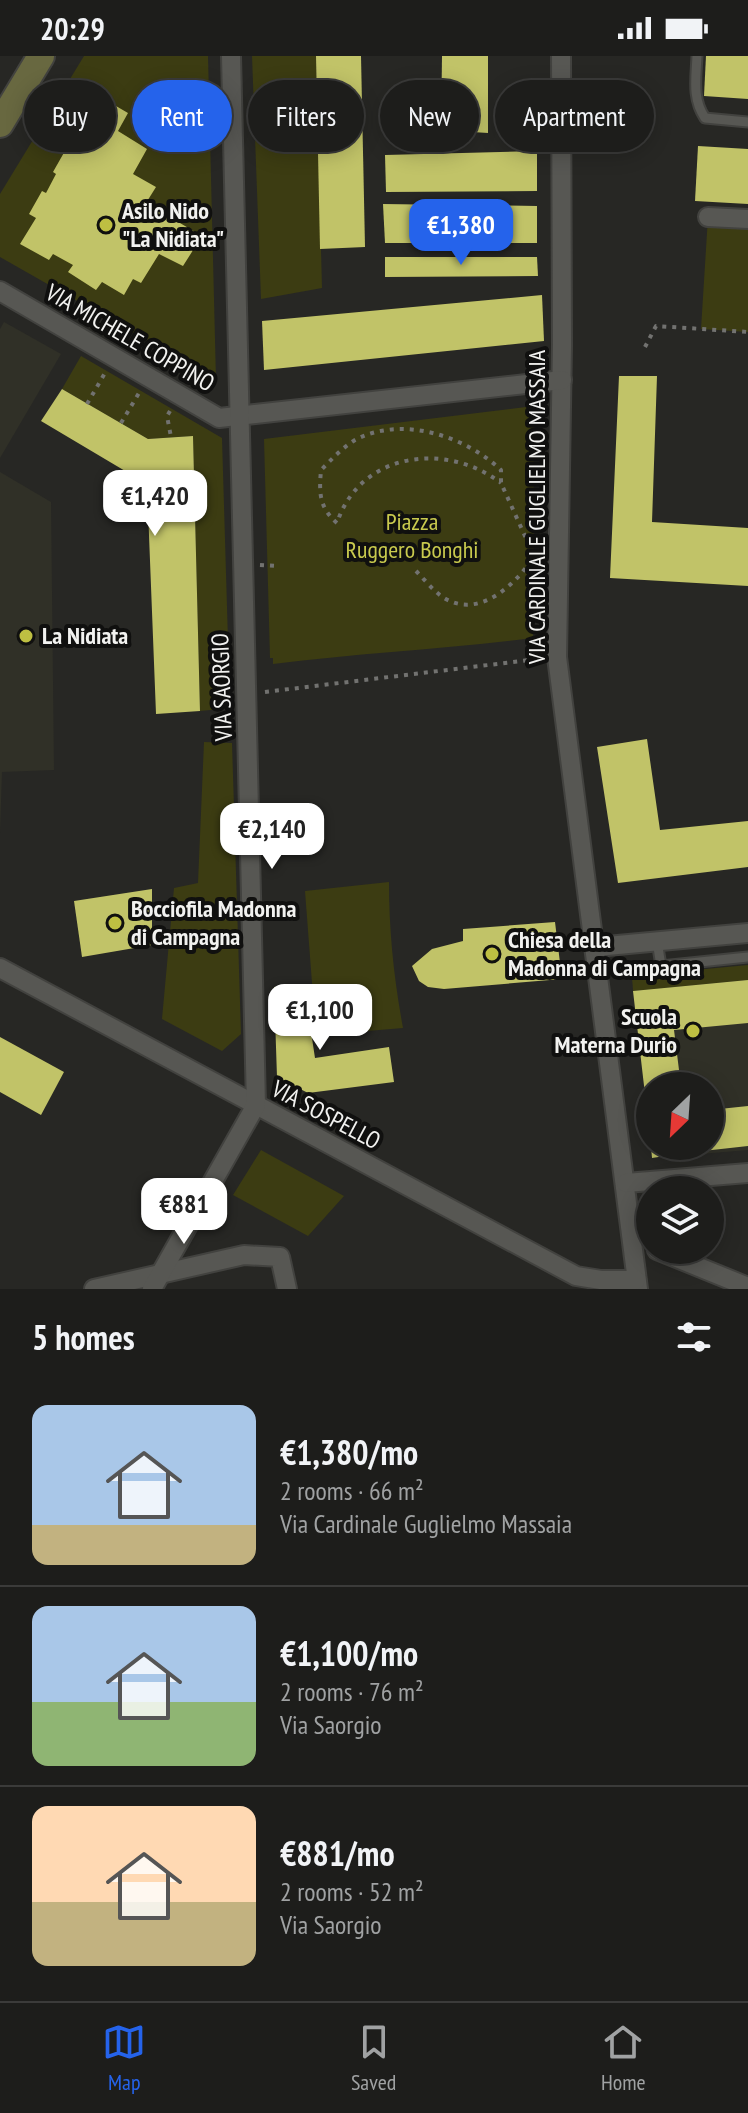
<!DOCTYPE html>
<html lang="en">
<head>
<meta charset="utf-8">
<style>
	body { margin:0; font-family:"PT Sans Narrow",sans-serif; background:#2a2a28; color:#f1f3f6; height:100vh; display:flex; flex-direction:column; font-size:30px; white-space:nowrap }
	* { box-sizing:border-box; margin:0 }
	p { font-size:26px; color:#a0a2a3 }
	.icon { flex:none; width:44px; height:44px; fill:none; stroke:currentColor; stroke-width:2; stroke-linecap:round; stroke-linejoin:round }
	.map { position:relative; height:1233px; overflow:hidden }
	.panel { display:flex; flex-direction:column; background:#1d1d1b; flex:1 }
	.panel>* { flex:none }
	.banner { position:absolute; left:24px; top:24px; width:700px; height:72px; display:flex; gap:16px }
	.needle { width:52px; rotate:205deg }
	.fabs { position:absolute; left:636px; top:1016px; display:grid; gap:16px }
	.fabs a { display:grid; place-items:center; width:88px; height:88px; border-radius:50%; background:#1d1d1b; box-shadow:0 4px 20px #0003,0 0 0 2px #3b3b3a; font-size:40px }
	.price { position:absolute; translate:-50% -68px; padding:0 18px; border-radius:16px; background:#fff; color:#222; font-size:26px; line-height:52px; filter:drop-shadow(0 2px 4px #0008) }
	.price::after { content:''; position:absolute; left:50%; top:48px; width:24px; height:18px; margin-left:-12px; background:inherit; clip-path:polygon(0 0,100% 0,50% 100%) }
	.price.active { background:#2563eb; color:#fff }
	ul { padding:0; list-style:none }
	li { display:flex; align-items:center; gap:24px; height:200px; padding:0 32px }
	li+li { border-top:2px solid #3b3b3a }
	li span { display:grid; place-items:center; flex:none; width:224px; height:160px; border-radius:16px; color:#555 }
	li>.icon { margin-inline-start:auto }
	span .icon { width:96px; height:96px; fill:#fffc; stroke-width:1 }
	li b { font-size:34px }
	h2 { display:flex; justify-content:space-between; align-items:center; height:96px; padding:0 32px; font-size:34px }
	.tag { padding:0 28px; border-radius:36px; background:#1d1d1b; box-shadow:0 4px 20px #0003,0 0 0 2px #3b3b3a; font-size:28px; line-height:72px }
	.tag.active { background:#2563eb; color:#fff }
	.status { display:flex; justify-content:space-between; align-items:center; height:56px; padding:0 40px; background:#1d1d1b; direction:ltr }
	.status svg { height:22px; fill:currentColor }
	.menu { display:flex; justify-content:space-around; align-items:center; height:112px; border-top:2px solid #3b3b3a; background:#1d1d1b; font-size:22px; color:#a0a2a3 }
	.menu a { display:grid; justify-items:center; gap:4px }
	.menu .active { color:#2563eb }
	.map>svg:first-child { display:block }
	.built { fill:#303027 }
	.green { fill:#3c3c12 }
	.building { fill:#c1c368 }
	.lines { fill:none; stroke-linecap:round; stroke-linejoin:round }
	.lane-casing { stroke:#42423f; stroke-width:13 }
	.street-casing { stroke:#42423f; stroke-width:22 }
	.secondary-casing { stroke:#42423f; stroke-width:30 }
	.path { stroke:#727270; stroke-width:4; stroke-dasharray:4 6; stroke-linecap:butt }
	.lane { stroke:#575753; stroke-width:9 }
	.street { stroke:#575753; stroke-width:18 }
	.secondary { stroke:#686840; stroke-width:26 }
	.poi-dot { fill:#bebf42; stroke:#10100f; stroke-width:3 }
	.labels { text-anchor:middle; stroke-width:8; stroke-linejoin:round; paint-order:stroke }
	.poi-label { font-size:24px; font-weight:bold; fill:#f2f2f0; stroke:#10100f; text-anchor:start }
	.street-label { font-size:24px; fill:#f2f2f0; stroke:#10100f }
	.park-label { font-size:24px; fill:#c9ca4e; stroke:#10100f }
</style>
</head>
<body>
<div class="status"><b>20:29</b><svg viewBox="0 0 49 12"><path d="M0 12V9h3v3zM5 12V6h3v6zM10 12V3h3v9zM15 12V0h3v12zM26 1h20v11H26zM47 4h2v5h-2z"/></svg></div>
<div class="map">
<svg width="748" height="1233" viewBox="0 0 748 1233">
	<rect width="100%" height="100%" fill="#272724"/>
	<!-- built -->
	<g class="built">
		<path d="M4,266L61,298L0,402V273Z"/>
		<path d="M0,416L51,446L54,714L2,716L0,777Z"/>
		<path d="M748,910V1094L652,1102L651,1090H710V1030H650V1081L632,920Z"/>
	</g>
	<!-- green -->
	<g class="green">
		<path d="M84,0H208L216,324L0,201V138Z"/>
		<path d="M252,0H316L322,232L261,243Z"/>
		<path d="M708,161L748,163V276L701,273Z"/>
		<path d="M81,300L222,382L230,652L200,655L193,380L148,383L62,333Z"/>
		<path d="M534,350L533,582C447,593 360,597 273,608V602H270L264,383Z"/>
		<path d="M204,686L232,687L241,978L222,995L162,963L174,832L198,827Z"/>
		<path d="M389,826C389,876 394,923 403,972L320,979L313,940L305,835Z"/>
		<path d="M748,909V924L633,935L632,920Z"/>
		<path d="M261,1094L344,1140L308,1180L233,1139Z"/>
	</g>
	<!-- building -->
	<g class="building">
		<path d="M316,0H361L365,191L320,193Z"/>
		<path d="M442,0H488V77L441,74Z"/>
		<path d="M706,0H748V43L704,40Z"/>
		<path d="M97,39L128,57L118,75L147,93L133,118L156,131L146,147L202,180L183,210L159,198L141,227L133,223L124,239L102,226L96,234L68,216L73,209L53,198L49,204L20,188L36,162L29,158L42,135L46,137L56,118L53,116L70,86L78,91L89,72L81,68Z"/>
		<path d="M698,90L748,93V148L695,145Z"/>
		<path d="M537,95V135L386,136L385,99Z"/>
		<path d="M383,148L537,150V187H385Z"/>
		<path d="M385,201H537L538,220L385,221Z"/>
		<path d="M542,239L544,285L264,314L262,265Z"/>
		<path d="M619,320H657L652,466L748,472V530L610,522Z"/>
		<path d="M62,333L148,383L193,380L200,655L156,658L147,428L41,365Z"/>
		<path d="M647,683L660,774L748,765V811L618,827L597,691Z"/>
		<path d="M152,833V889L82,901L74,845Z"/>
		<path d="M555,866L562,923L444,933L428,931L419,925L412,910L432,893L463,885V873Z"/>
		<path d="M748,924V967L674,974L681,1030H650L648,1064L633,935Z"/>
		<path d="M304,929L315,1002L389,991L394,1026L308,1037L277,1021L274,931Z"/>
		<path d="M0,981L64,1016L41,1059L0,1036Z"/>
		<path d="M748,1050V1090L703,1095V1090H710V1054Z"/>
		<path d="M651,1090H689L690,1096L652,1102Z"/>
	</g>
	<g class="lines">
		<!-- lane casing -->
		<g class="lane-casing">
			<g id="lane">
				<path d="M697,0C696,22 692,43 705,62L748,66"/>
				<path d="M657,885L661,910L748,901"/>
			</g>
		</g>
		<!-- street casing -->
		<g class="street-casing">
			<g id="street">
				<path d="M561,0L562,289L557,601L638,1233"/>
				<path d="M708,161L748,163"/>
				<path d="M0,235L219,362L562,324"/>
				<path d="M596,891L748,877"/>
				<path d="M0,912L576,1220L601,1224H636"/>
				<path d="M626,1127L748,1117"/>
				<path d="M657,1194L748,1231"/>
				<path d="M94,1233L244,1199L280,1201L287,1233"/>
				<path d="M152,1233L256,1049L231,0"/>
			</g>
		</g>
		<!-- secondary casing -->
		<g class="secondary-casing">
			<path id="secondary" d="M0,68L41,0"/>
		</g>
		<!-- path -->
		<g class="path">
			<path d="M645,291L656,270L748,276"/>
			<path d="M87,348L105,317"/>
			<path d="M170,355L167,360L171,381"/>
			<path d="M121,367L139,337"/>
			<path d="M260,509L277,510"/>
			<path d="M416,515C426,525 437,540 450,545C483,560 518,526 534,500L501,427V414C465,380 402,359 355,384C342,392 332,403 321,414C319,437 319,451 337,467C360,396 446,385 501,427"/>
			<path d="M265,636L538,603"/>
		</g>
		<!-- lane -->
		<use href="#lane" class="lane"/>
		<!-- street -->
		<use href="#street" class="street"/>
		<!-- secondary -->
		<use href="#secondary" class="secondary"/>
	</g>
	<!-- markers -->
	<g class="poi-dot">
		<circle cx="106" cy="169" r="8"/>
		<circle cx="26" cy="580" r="8"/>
		<circle cx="115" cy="867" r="8"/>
		<circle cx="492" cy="898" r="8"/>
		<circle cx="693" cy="975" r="8"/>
	</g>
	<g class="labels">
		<!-- poi labels -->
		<g class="poi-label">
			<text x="122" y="163">Asilo Nido<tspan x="122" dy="28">"La Nidiata"</tspan></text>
			<text x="42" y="588">La Nidiata</text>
			<text x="131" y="861">Bocciofila Madonna<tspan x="131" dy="28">di Campagna</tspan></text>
			<text x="508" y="892">Chiesa della<tspan x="508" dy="28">Madonna di Campagna</tspan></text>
			<text x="677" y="969" text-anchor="end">Scuola<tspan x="677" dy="28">Materna Durio</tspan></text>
		</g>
		<!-- street labels -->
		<g class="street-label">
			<text transform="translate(130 282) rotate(30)" y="8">VIA MICHELE COPPINO</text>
			<text transform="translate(537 451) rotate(-90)" y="8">VIA CARDINALE GUGLIELMO MASSAIA</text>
			<text transform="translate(222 631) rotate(-92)" y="8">VIA SAORGIO</text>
			<text transform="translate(326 1059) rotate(28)" y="8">VIA SOSPELLO</text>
		</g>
		<!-- park labels -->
		<g class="park-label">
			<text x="412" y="474">Piazza<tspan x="412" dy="28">Ruggero Bonghi</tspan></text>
		</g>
	</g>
</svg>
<div class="fabs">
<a><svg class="needle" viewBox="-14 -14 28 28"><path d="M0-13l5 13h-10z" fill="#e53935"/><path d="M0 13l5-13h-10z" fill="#a0a2a3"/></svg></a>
<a><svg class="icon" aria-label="layers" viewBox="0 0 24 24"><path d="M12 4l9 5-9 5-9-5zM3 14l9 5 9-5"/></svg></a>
</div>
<b class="price active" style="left:461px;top:211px">€1,380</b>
<b class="price" style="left:155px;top:482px">€1,420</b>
<b class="price" style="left:272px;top:815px">€2,140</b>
<b class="price" style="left:320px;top:996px">€1,100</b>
<b class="price" style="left:184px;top:1190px">€881</b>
<div class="banner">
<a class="tag">Buy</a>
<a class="tag active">Rent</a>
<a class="tag">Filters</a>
<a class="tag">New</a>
<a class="tag">Apartment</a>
</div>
</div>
<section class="panel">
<h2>5 homes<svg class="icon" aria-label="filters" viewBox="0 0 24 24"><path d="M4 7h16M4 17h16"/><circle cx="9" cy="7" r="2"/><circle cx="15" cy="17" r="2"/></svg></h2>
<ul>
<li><span style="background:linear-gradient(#a9c7e8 75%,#c2b280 0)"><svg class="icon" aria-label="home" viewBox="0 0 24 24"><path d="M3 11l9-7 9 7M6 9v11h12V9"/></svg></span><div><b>€1,380/mo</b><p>2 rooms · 66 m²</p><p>Via Cardinale Guglielmo Massaia</p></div></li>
<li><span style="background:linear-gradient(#a9c7e8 60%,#8fb573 0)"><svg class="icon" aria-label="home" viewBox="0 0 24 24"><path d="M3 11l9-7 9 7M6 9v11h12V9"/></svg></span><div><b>€1,100/mo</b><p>2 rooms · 76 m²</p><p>Via Saorgio</p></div></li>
<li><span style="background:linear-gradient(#ffd9b3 60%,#c2b280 0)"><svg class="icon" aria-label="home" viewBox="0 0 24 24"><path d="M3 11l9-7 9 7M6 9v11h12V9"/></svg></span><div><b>€881/mo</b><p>2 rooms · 52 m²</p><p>Via Saorgio</p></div></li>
</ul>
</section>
<nav class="menu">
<a class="active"><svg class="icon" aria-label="map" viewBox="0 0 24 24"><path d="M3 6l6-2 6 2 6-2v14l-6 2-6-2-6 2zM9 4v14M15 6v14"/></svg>Map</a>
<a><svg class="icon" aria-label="saved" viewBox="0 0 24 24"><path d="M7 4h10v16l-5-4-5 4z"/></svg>Saved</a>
<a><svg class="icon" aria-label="home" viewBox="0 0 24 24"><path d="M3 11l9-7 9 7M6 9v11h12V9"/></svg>Home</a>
</nav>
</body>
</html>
